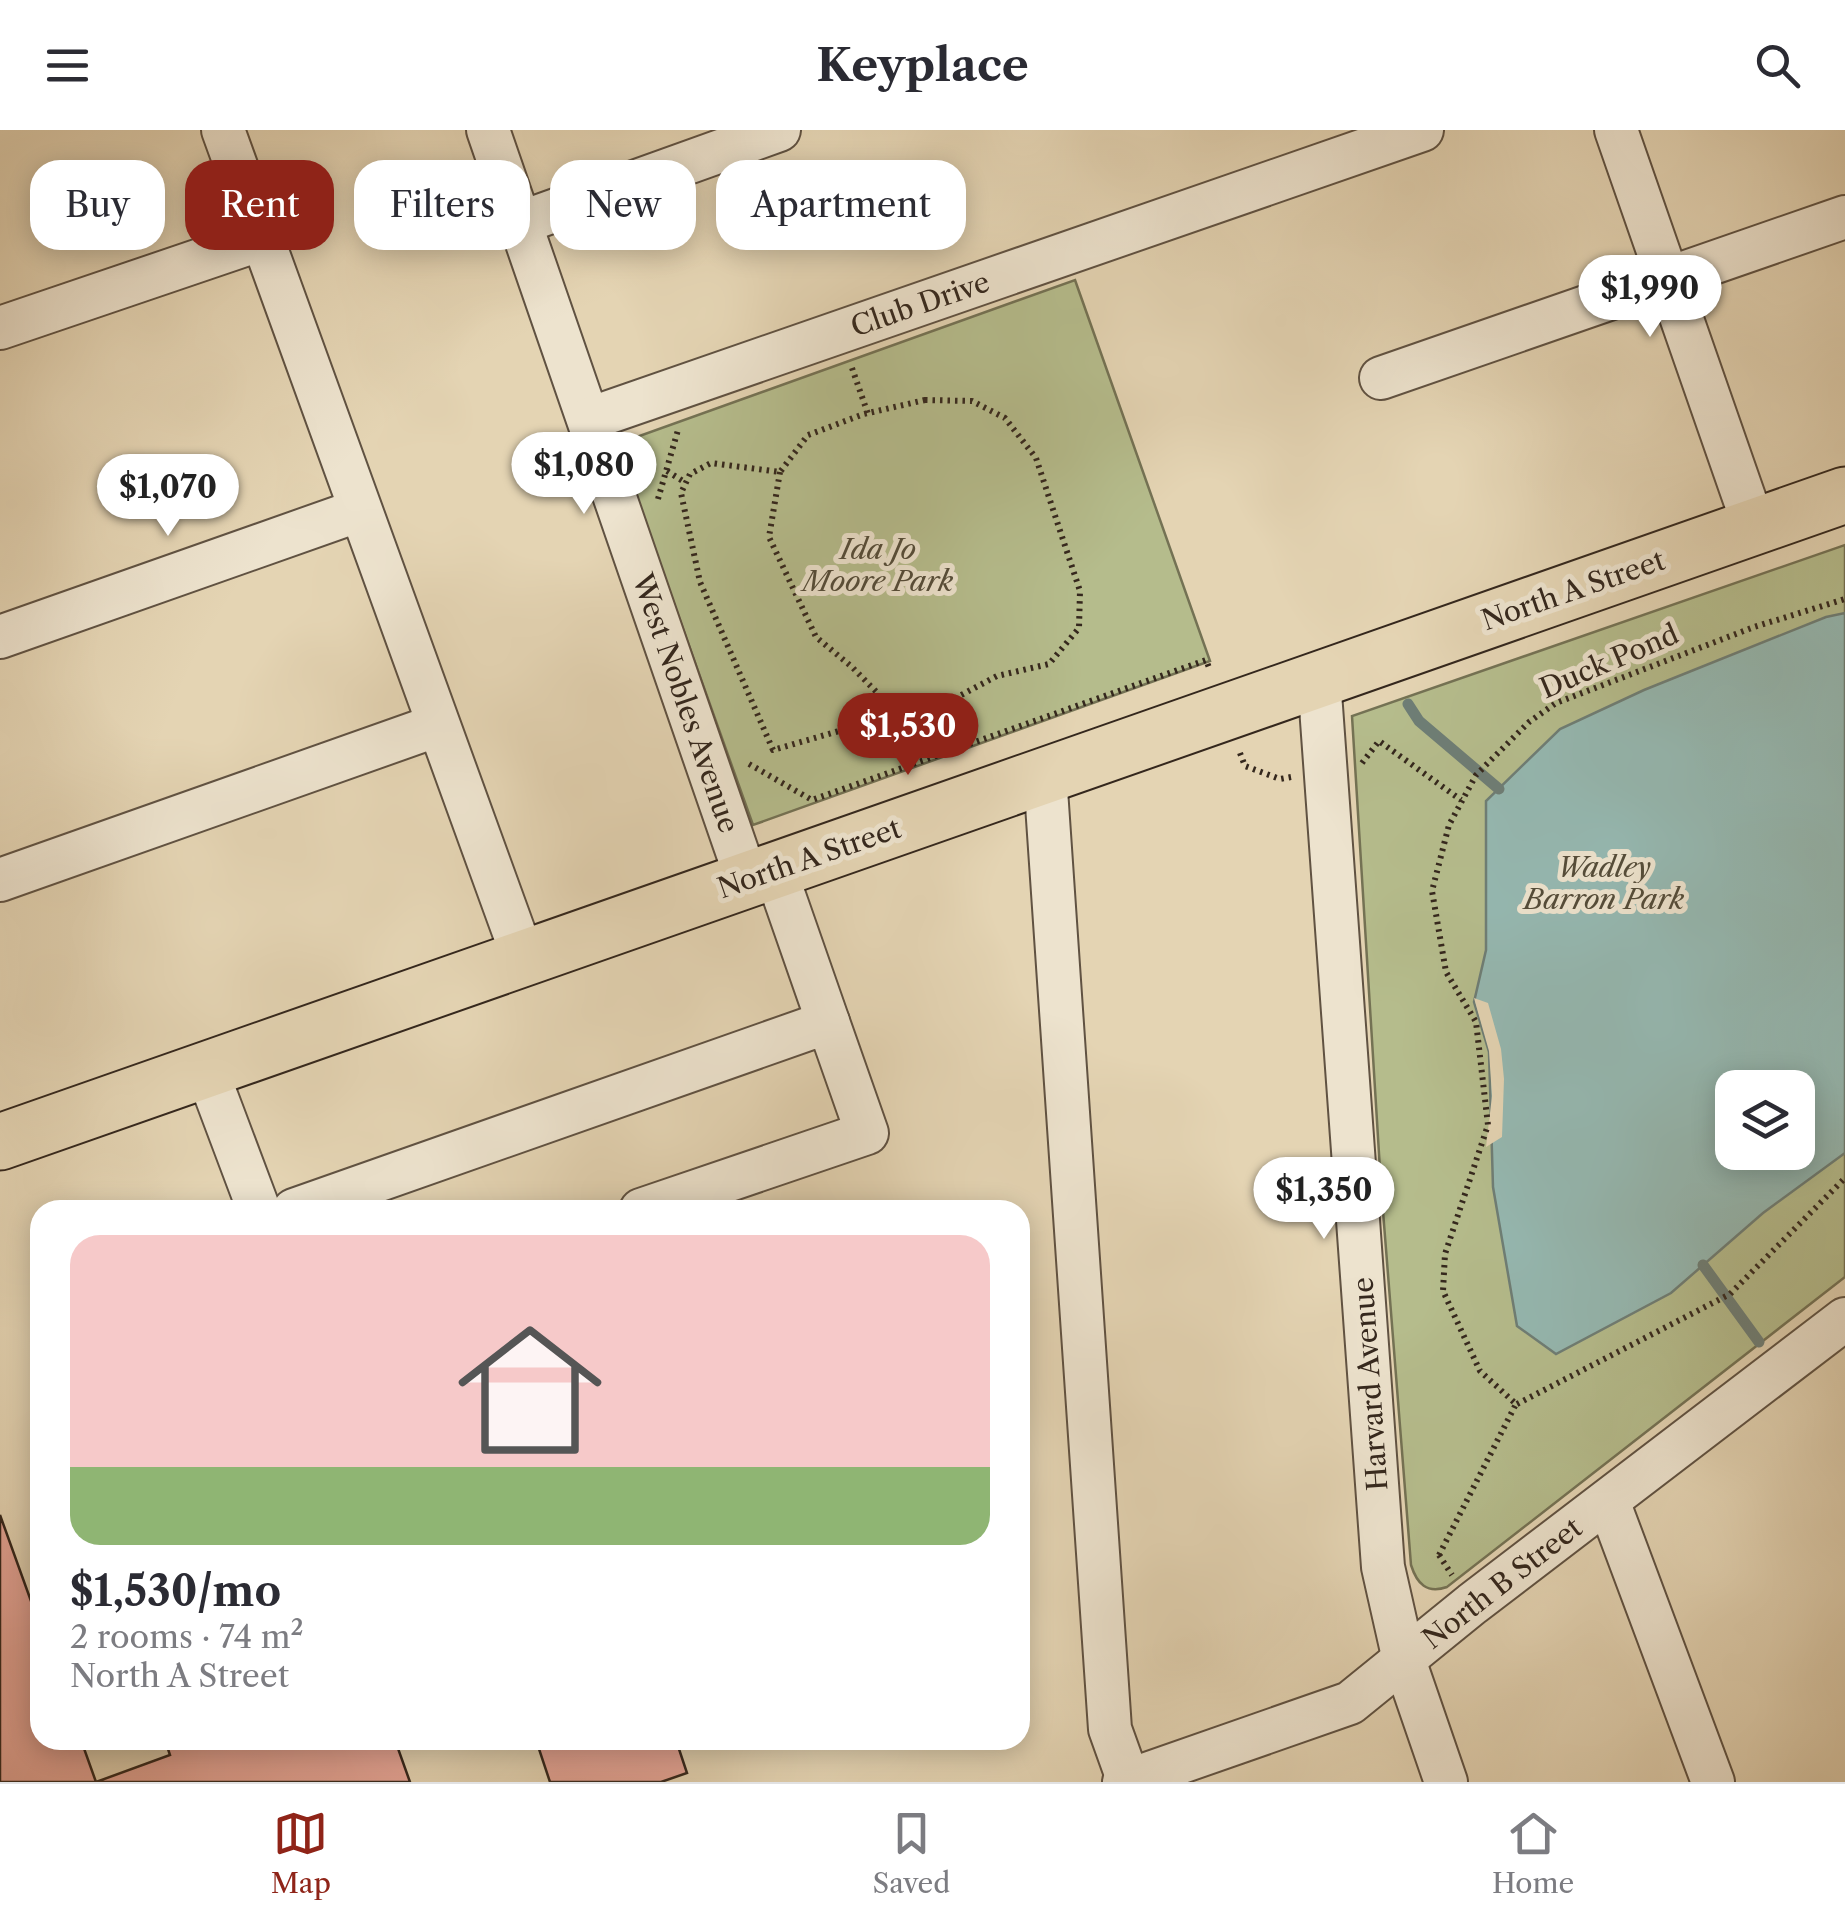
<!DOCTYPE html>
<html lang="en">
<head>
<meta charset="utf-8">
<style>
	body { margin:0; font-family:"Libre Caslon Text",serif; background:#f2f2f3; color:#2b2b33; height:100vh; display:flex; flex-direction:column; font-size:38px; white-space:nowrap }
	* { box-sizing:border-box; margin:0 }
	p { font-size:32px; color:#7c7c81 }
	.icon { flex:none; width:55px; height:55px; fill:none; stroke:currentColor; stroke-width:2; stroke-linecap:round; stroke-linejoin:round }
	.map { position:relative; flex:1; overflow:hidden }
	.panel { position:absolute; left:30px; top:1070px; width:1000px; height:550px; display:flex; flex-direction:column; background:#fff; border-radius:30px; box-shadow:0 5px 25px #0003 }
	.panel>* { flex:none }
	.hud { position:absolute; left:30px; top:30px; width:1000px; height:90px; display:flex; gap:20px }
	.fabs { position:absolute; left:1715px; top:940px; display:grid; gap:20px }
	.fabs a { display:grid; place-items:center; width:100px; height:100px; border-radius:20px; background:#fff; box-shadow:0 5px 25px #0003; font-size:50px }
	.price { position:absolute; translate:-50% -85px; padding:0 22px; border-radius:35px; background:#fff; color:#222; font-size:32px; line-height:65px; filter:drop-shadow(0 2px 5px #0008) }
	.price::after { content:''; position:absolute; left:50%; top:60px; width:30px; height:22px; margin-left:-15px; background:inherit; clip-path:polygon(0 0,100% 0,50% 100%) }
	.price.active { background:#8f2418; color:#fff }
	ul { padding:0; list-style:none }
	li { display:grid; align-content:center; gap:20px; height:530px; padding:0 40px }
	li span { display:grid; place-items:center; height:310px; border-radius:30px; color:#555 }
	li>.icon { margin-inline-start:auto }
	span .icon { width:180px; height:180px; fill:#fffc; stroke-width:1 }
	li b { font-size:42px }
	.tag { padding:0 35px; border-radius:30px; background:#fff; box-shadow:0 5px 25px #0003; font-size:35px; line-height:90px }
	.tag.active { background:#8f2418; color:#fff }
	header { display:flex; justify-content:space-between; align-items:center; height:130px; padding:0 40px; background:#fff; font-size:45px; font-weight:700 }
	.tab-bar { display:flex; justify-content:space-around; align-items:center; height:140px; border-top:2px solid #e1e1e2; background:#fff; font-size:28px; color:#7c7c81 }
	.tab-bar a { display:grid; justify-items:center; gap:5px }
	.tab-bar .active { color:#8f2418 }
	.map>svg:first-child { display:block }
	.green { fill:#b5bc8c; stroke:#747254; stroke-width:2.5; fill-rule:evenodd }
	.water { fill:#95b8b1; stroke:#6e7e76; stroke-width:2.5; fill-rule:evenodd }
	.pier { fill:#e4d4b3 }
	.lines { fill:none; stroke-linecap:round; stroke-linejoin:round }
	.stream { stroke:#6e7e76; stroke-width:11 }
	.building { fill:#e5a597; stroke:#34271d; stroke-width:2.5 }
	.minor-casing { stroke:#605242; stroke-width:46 }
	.major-casing { stroke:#34271d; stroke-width:59 }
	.path { stroke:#34271d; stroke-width:6; stroke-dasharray:2.5 5; stroke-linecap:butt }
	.minor { stroke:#ede3ce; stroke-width:42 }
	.major { stroke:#e4d4b3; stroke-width:55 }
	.labels { text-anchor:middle; stroke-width:10; stroke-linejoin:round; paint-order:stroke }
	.street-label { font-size:28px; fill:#34271d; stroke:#ede3ce }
	.park-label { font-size:28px; font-style:italic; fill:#544c39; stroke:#ede3ce }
</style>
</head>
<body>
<header><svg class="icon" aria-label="menu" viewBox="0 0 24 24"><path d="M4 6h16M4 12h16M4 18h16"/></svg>Keyplace<svg class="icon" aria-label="search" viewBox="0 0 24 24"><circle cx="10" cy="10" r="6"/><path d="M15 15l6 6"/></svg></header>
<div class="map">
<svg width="1845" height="1652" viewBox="0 0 1845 1652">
	<rect width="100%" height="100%" fill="#e4d4b3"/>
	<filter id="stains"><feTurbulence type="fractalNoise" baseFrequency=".002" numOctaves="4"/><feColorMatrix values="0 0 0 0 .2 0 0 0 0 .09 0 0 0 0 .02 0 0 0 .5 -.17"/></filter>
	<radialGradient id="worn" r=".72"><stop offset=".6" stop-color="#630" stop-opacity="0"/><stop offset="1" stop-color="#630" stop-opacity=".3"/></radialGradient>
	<!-- green -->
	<g class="green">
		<path d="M1075,150L1210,531L753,695L617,314Z"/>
		<path d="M1845,415V1147L1447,1457C1427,1464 1417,1454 1411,1435L1381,1056L1352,586ZM1732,958H1798V1022H1732Z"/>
	</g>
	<!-- water -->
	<path class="water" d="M1845,483V1023L1763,1083L1671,1163L1556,1224L1517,1196L1493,1057L1489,922L1474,872L1486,820V671L1560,599L1644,560L1826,487ZM1732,958H1798V1022H1732Z"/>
	<!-- pier -->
	<path class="pier" d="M1474,868L1488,873L1501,919L1504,949L1502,1007L1486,1017L1492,966L1489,921Z"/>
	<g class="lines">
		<!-- stream -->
		<g class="stream">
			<path d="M1408,574L1419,591L1499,659"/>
			<path d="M1703,1135L1759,1212"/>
		</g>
	</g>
	<!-- building -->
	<g class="building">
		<path d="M0,1385L40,1496V1610H81L96,1652H0Z"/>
		<path d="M165,1610H395L410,1652H96L170,1625Z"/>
		<path d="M536,1610H676L687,1643L661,1652H550Z"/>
	</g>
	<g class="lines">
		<!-- minor casing -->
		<g class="minor-casing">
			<g id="minor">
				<path d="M223,0L523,827"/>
				<path d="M488,0L747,750"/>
				<path d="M1616,0L1754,396"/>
				<path d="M520,93L779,0"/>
				<path d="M0,198L262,109"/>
				<path d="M1381,248L1845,87"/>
				<path d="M589,289L1422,0"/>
				<path d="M0,507L360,380"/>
				<path d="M1319,549L1383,1437L1404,1530L1446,1652"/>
				<path d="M1045,645L1110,1599L1129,1652"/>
				<path d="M775,740L828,892"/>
				<path d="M0,750L438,595"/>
				<path d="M206,939L259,1080"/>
				<path d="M294,1080L828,892L867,1003L641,1080"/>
				<path d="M1608,1371L1713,1652"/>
				<path d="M1124,1652L1350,1573L1472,1474L1845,1189"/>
			</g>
		</g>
		<!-- major casing -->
		<g class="major-casing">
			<path id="major" d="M0,1012L1845,365"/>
		</g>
		<!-- path -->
		<g class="path">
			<path d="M852,238L868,284"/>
			<path d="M925,270L972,271L1005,288L1036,328L1080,461L1079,498L1049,534L997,546L916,589L898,584L773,620L700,452L681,363L690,344L711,333L780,342L808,305L864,284Z"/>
			<path d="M667,341L686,353"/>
			<path d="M780,342L769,407L816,507L852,537L898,584"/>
			<path d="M658,369L678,300"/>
			<path d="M1240,623L1245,636L1280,649L1291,647"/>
			<path d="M1362,633L1379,611L1461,670"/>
			<path d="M749,634L812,670L1206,530L1210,540"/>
			<path d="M1517,1274L1730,1164L1845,1048"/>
			<path d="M1439,1425L1516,1274L1480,1241L1443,1161L1445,1124L1488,995L1476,892L1446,842L1432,761L1449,695L1476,645L1529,592L1556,573L1754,497L1845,469"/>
			<path d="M1439,1425L1452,1445"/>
		</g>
		<!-- minor -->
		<use href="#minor" class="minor"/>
		<!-- major -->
		<use href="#major" class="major"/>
	</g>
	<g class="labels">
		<!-- street labels -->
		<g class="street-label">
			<text transform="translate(920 174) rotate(-19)" y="10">Club Drive</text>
			<text transform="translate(1573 460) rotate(-19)" y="10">North A Street</text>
			<text transform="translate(1609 531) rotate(-23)" y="10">Duck Pond</text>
			<text transform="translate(686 573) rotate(71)" y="10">West Nobles Avenue</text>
			<text transform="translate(809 728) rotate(-19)" y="10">North A Street</text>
			<text transform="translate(1370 1254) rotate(-94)" y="10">Harvard Avenue</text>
			<text transform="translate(1502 1453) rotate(-38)" y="10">North B Street</text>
		</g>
		<!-- park labels -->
		<g class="park-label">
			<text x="878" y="429">Ida Jo<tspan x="878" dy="32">Moore Park</tspan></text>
			<text x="1604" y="747">Wadley<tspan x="1604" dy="32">Barron Park</tspan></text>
		</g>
	</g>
	<rect width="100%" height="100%" filter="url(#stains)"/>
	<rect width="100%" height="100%" fill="url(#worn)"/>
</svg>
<div class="fabs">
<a><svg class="icon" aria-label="layers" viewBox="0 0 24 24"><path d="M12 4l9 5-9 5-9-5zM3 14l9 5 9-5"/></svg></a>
</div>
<b class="price" style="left:1650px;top:210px">$1,990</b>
<b class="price" style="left:584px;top:387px">$1,080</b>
<b class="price" style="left:168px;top:409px">$1,070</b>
<b class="price active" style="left:908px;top:648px">$1,530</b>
<b class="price" style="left:1324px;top:1112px">$1,350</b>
<div class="hud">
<a class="tag">Buy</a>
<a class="tag active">Rent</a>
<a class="tag">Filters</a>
<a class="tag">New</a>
<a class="tag">Apartment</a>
</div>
<section class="panel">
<ul>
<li><span style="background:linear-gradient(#f6c9c9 75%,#8fb573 0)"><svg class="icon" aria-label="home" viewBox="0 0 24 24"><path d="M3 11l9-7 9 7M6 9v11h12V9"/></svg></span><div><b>$1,530/mo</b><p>2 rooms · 74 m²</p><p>North A Street</p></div></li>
</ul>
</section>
</div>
<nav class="tab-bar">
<a class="active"><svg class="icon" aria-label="map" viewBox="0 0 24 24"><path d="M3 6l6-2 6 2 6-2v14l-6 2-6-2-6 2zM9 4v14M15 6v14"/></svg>Map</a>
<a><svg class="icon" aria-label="saved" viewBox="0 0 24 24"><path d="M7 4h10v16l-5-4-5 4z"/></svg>Saved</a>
<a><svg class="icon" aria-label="home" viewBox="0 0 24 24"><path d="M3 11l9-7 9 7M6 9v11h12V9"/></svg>Home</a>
</nav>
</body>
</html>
